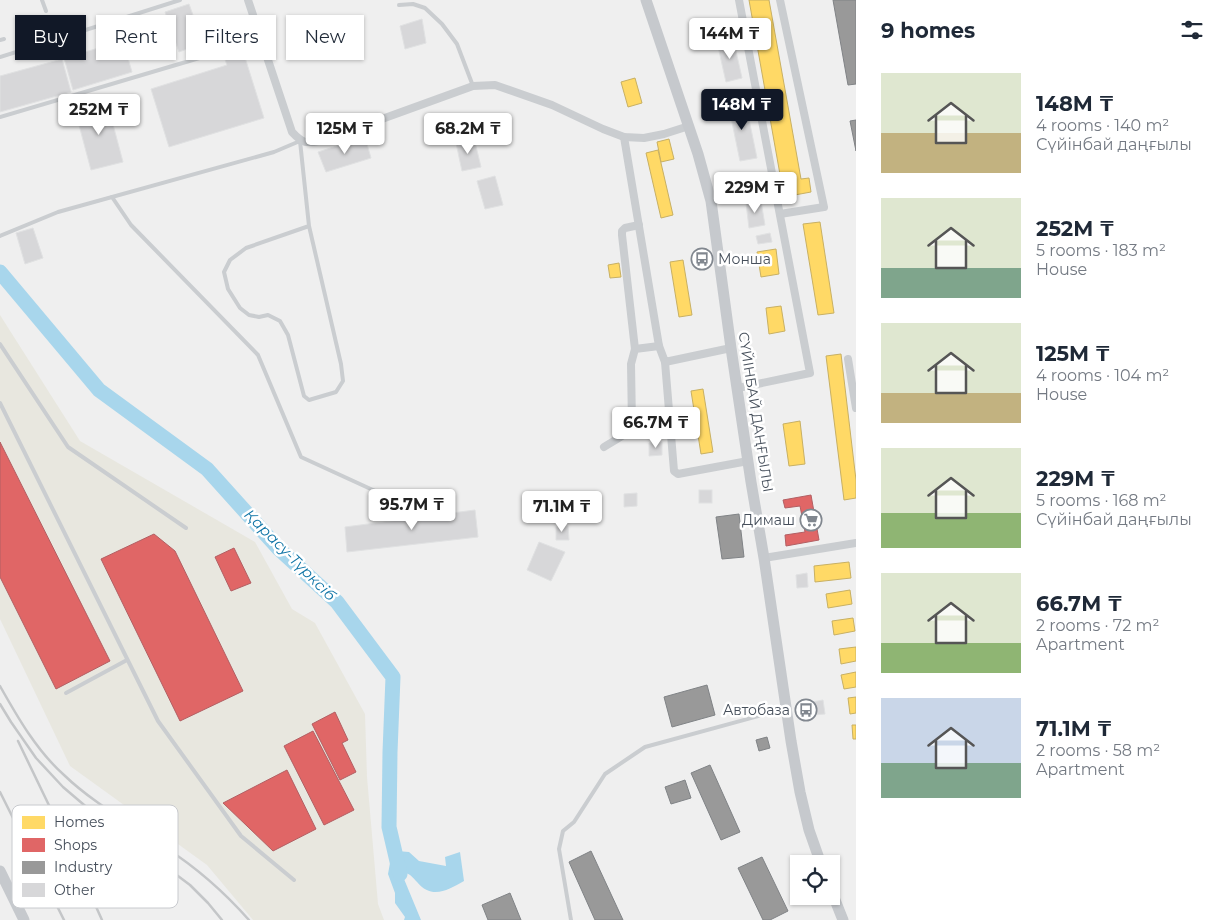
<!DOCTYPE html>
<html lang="en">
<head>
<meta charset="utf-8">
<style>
	body { margin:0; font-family:Montserrat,sans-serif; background:#f6f6f7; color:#1f2937; height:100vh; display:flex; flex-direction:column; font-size:19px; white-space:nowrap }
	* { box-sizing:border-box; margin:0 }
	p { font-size:16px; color:#747a83 }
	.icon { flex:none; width:28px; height:28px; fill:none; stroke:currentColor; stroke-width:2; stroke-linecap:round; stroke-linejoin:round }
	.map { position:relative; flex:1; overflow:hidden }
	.sheet { display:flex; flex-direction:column; background:#fff; width:375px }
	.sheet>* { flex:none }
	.banner { position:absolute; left:15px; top:15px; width:475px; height:45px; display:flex; gap:10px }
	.tools { position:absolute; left:790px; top:855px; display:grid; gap:10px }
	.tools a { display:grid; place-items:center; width:50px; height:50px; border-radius:0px; background:#fff; box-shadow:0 1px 4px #0004; font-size:25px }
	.price { position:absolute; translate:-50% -42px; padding:0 11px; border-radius:5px; background:#fff; color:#222; font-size:16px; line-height:32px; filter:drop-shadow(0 1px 2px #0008) }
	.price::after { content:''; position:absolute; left:50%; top:30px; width:15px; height:11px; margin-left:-8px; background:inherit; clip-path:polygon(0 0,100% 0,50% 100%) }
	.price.current { background:#111827; color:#fff }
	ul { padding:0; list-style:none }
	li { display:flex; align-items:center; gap:15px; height:125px; padding:0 25px }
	li span { display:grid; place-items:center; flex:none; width:140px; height:100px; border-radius:0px; color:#555 }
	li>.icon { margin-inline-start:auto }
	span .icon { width:60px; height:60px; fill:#fffc; stroke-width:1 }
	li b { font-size:21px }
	h2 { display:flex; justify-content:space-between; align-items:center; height:60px; padding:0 25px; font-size:21px }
	.chip { padding:0 18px; border-radius:0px; background:#fff; box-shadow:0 1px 4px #0004; font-size:18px; line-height:45px }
	.chip.current { background:#111827; color:#fff }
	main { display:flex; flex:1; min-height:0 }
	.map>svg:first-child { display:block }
	.commercial { fill:#e8e7df }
	.water { fill:#a8d6ec }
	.homes { fill:#ffd966; stroke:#c8b063 }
	.shops { fill:#e06666; stroke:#b25f63 }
	.industry { fill:#999; stroke:#808386 }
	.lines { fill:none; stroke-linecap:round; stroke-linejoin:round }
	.river { stroke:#a8d6ec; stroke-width:15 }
	.building { fill:#d7d7d9; stroke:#e0e1e2 }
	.service { stroke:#cacdd0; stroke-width:4 }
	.minor { stroke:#cacdd0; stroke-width:8 }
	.primary { stroke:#c6c9cd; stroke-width:11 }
	.rail { stroke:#c4c6c8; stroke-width:2.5 }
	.labels { text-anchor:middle; stroke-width:5; stroke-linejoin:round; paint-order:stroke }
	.poi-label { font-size:14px; fill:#464f5b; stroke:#fff; text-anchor:end }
	.street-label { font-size:14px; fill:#464f5b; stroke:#fff }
	.water-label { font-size:15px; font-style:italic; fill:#0e74a6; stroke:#fff }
	.key { fill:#fff; stroke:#c8cace; stroke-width:1 }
	.key-label { font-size:14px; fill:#464f5b }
</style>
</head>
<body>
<main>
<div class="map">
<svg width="856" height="920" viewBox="0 0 856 920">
	<rect width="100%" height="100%" fill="#efefef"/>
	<!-- commercial -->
	<path class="commercial" d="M0,315L80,441L255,542L292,609L315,623L365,714L367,777L378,904L384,920H253L207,865L70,766L0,619Z"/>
	<!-- water -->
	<path class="water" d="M397,851L409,852L419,861L446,866L445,857L460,852L464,881C448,890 432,900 417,882C413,878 411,874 405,873L404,879L421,920H404L405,917L395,903V893L388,874L390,863Z"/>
	<!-- homes -->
	<g class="homes">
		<path d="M749,0H769L801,179L809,178L811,192L784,197Z"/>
		<path d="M635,78L642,103L628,107L621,82Z"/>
		<path d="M669,139L674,159L661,162L657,142Z"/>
		<path d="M658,150L673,215L661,218L646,153Z"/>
		<path d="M820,222L834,313L818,315L803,224Z"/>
		<path d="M776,249L779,274L761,277L757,252Z"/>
		<path d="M683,260L692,315L679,317L670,262Z"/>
		<path d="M619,263L621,277L610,278L608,265Z"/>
		<path d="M781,306L785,331L769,334L766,308Z"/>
		<path d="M841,354L856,480V498L844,500L826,356Z"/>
		<path d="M703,389L713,452L701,454L691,391Z"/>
		<path d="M800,421L805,464L789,466L783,424Z"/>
		<path d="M849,562L851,578L815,582L814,566Z"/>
		<path d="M850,590L852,604L828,608L826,594Z"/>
		<path d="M853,618L855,631L834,635L832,621Z"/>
		<path d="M856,647V661L841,664L839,649Z"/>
		<path d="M856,672V687L844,689L841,675Z"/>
		<path d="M856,697V713L850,714L848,698Z"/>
		<path d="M852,725H856V739H853Z"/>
	</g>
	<!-- shops -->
	<g class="shops">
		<path d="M0,442L110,661L56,689L0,577Z"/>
		<path d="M811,495L819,540L786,546L785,535L805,532L800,506L785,508L783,500Z"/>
		<path d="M154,534L175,551L243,691L180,721L101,559Z"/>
		<path d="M234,548L251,583L231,591L215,557Z"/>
		<path d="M335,712L348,740L342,743L356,772L340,780L312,724Z"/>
		<path d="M313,731L354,810L324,825L284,746Z"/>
		<path d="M287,770L316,829L273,851L223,803Z"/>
	</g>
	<!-- industry -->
	<g class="industry">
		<path d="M833,0H856V84L848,85Z"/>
		<path d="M856,120V151L850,121Z"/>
		<path d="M739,514L744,557L722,559L716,517Z"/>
		<path d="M707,685L715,715L672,727L664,697Z"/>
		<path d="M767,737L770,748L759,751L756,740Z"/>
		<path d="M710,765L740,832L721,840L691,773Z"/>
		<path d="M685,780L691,798L671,804L665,787Z"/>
		<path d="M591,851L623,920H595L569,862Z"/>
		<path d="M762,857L788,911L770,920H763L738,868Z"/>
		<path d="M510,893L521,920H488L482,905Z"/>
	</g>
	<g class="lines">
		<!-- river -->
		<path class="river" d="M0,272L99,390L207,469L279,549L337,602L393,677L390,752L389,827L400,874"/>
	</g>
	<!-- building -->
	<g class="building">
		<path d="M189,4L203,43L179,52L165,12Z"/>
		<path d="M422,19L426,43L405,49L400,26Z"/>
		<path d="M236,23L242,41L207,52L201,34Z"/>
		<path d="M733,38L742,78L726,82L717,42Z"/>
		<path d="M123,41L132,72L73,90L64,58Z"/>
		<path d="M243,51L264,118L169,147L151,89L227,65L224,57Z"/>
		<path d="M62,59L71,92L0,112V76Z"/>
		<path d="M745,100L757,158L740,161L728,103Z"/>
		<path d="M107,102L123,162L91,170L75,110Z"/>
		<path d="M365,137L371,158L326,172L318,152Z"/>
		<path d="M474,138L481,167L462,171L456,143Z"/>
		<path d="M495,176L503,205L485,209L477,181Z"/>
		<path d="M761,201L765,225L749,228L746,203Z"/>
		<path d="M33,228L43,258L25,264L16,233Z"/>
		<path d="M770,233L772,242L758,244L756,236Z"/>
		<path d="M646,409H659V434L646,435Z"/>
		<path d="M662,442V455L649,456V443Z"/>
		<rect x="699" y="490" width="13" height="13"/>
		<path d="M637,493V506L624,507V494Z"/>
		<path d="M475,510L478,537L347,552L345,527Z"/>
		<path d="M568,526L569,540H556V527Z"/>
		<path d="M539,542L565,552L551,581L527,570Z"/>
		<path d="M807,573L808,587L797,588L796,575Z"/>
		<path d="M823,700L825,714L813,715L812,702Z"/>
	</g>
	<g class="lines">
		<!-- service -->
		<g class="service">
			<path d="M42,0L46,11"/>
			<path d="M399,5L413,4L425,8L442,24L457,44L473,86"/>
			<path d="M0,40L4,39"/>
			<path d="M0,57L180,0"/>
			<path d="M0,117L223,51"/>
			<path d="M112,197L131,225L258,355L301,457L386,496L431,506"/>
			<path d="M0,236L58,212L274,152L300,141L309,226L341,364L343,381L336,392L309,400L304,396L288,335L280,321L268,315L259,317L249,315L240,308L228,289L224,272L230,260L246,248L309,226"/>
			<path d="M0,344L68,447L186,528"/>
			<path d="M0,403L158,721L241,836L294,880"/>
			<path d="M66,693L127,660"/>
			<path d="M571,920L559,849L563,831L574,822L605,774L645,747L784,709"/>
		</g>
		<!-- minor -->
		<g class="minor">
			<path d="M248,0L292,132C304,145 307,143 324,140L473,86L495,85L552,105L603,129L624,137L644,138L664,134L689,126"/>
			<path d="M624,137L659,346L665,362L731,348"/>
			<path d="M780,214L824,207L780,0"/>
			<path d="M635,349L622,235V231L625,228L639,225"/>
			<path d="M848,359L856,408"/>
			<path d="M665,362L674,471L678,474L748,461"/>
			<path d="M738,388L810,373L739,0"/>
			<path d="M604,447C613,441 627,435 632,425L631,364L635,349L659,346"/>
			<path d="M764,558L856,543"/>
		</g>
		<!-- primary -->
		<g class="primary">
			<path d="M646,0L698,154L711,201L731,348L751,482L764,558L791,741L800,792L809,830L821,864"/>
			<path d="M0,871L24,920"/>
			<path d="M831,890L843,920"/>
		</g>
		<!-- rail -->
		<g class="rail">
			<path d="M0,686C18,718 37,751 64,775C94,804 132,824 166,848C197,868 225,893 249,920"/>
			<path d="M0,704L11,722L36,758L63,787L90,810L190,885L208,903L222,920"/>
			<path d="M18,741L71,851L102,920"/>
			<path d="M0,792L64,920"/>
		</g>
	</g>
	<!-- icons -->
	<defs>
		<g id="bus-ring" transform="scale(1.125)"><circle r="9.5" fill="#fff" stroke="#81878f" stroke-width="1.5"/><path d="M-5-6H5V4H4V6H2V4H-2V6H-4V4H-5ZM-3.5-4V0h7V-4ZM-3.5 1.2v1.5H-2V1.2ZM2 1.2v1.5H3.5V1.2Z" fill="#81878f"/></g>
		<g id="supermarket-ring" transform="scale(1.125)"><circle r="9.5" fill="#fff" stroke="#81878f" stroke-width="1.5"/><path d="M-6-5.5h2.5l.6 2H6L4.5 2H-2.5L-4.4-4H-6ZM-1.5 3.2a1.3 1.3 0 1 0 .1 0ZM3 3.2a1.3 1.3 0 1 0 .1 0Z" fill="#81878f"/></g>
	</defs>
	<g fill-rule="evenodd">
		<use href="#bus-ring" x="702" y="259"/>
		<use href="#supermarket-ring" x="811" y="520"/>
		<use href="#bus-ring" x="806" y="710"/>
	</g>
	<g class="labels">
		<!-- poi labels -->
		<g class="poi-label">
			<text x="718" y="264" text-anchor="start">Монша</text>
			<text x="795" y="525">Димаш</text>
			<text x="790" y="715">Автобаза</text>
		</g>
		<!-- street labels -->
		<g class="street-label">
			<text transform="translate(756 412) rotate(81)" y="5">СҮЙІНБАЙ ДАҢҒЫЛЫ</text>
		</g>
		<!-- water labels -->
		<g class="water-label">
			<text transform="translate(290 555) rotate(45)" y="5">Қарасу-Түрксіб</text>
		</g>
	</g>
	<!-- legend -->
	<rect x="12" y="805" width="166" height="103" rx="8" class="key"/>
	<rect x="22" y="816" width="23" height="13" fill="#ffd966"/>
	<rect x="22" y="838" width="23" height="14" fill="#e06666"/>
	<rect x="22" y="861" width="23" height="13" fill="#999"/>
	<rect x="22" y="883" width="23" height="14" fill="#d7d7d9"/>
	<g class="key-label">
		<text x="54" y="827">Homes</text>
		<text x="54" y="850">Shops</text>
		<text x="54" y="872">Industry</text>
		<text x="54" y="895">Other</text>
	</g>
</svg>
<div class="tools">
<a><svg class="icon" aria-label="locate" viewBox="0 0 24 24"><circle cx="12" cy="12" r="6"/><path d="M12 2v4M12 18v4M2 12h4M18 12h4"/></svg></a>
</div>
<b class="price" style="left:730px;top:60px">144M ₸</b>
<b class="price current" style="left:742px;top:131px">148M ₸</b>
<b class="price" style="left:99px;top:136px">252M ₸</b>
<b class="price" style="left:345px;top:155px">125M ₸</b>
<b class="price" style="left:468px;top:155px">68.2M ₸</b>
<b class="price" style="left:755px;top:214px">229M ₸</b>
<b class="price" style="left:656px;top:449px">66.7M ₸</b>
<b class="price" style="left:412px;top:531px">95.7M ₸</b>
<b class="price" style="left:562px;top:533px">71.1M ₸</b>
<div class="banner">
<a class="chip current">Buy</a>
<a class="chip">Rent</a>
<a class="chip">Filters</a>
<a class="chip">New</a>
</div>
</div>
<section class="sheet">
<h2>9 homes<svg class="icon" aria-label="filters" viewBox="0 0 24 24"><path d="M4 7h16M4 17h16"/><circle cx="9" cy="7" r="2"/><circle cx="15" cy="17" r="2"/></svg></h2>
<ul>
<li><span style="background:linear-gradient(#dfe7d0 60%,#c2b280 0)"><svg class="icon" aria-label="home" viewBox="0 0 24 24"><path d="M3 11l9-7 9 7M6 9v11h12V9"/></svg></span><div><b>148M ₸</b><p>4 rooms · 140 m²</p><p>Сүйінбай даңғылы</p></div></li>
<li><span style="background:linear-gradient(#dfe7d0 70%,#7fa58c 0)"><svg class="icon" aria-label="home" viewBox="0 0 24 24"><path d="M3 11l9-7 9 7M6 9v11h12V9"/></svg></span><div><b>252M ₸</b><p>5 rooms · 183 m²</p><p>House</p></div></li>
<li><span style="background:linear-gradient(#dfe7d0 70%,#c2b280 0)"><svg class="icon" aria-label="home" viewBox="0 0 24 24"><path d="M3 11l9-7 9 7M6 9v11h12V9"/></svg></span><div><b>125M ₸</b><p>4 rooms · 104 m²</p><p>House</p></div></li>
<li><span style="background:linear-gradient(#dfe7d0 65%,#8fb573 0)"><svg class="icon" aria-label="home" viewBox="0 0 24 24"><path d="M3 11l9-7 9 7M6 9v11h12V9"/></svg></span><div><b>229M ₸</b><p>5 rooms · 168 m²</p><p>Сүйінбай даңғылы</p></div></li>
<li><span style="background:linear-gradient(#dfe7d0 70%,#8fb573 0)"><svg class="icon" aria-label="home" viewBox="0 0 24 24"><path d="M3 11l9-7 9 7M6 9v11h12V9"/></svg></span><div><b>66.7M ₸</b><p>2 rooms · 72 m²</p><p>Apartment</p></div></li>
<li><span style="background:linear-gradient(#c9d6e8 65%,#7fa58c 0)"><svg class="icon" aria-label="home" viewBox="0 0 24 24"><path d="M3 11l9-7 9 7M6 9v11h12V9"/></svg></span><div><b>71.1M ₸</b><p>2 rooms · 58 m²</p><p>Apartment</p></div></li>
</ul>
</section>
</main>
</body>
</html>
